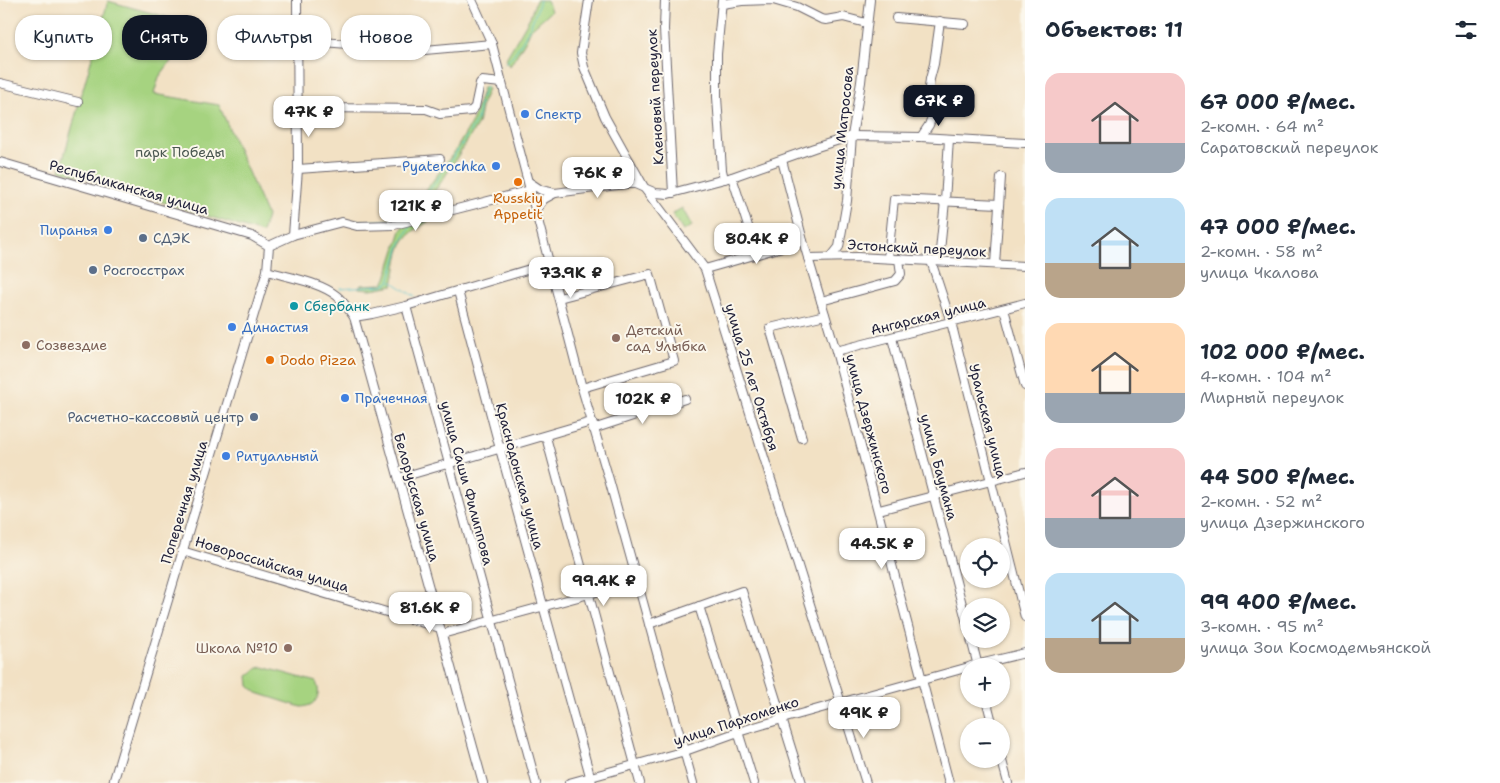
<!DOCTYPE html>
<html lang="ru">
<head>
<meta charset="utf-8">
<style>
	body { margin:0; font-family:"Shantell Sans",sans-serif; background:#f2f2f3; color:#1f2937; height:100vh; display:flex; flex-direction:column; font-size:19px; white-space:nowrap }
	* { box-sizing:border-box; margin:0 }
	p { font-size:16px; color:#747a83 }
	.icon { flex:none; width:28px; height:28px; fill:none; stroke:currentColor; stroke-width:2; stroke-linecap:round; stroke-linejoin:round }
	.map { position:relative; flex:1; overflow:hidden }
	.sheet { display:flex; flex-direction:column; background:#fff; width:475px }
	.sheet>* { flex:none }
	.top-card { position:absolute; left:15px; top:15px; width:475px; height:45px; display:flex; gap:10px }
	.buttons { position:absolute; left:960px; top:538px; display:grid; gap:10px }
	.buttons a { display:grid; place-items:center; width:50px; height:50px; border-radius:50%; background:#fff; box-shadow:0 1px 4px #0004; font-size:25px }
	.price { position:absolute; translate:-50% -42px; padding:0 11px; border-radius:10px; background:#fff; color:#222; font-size:16px; line-height:32px; filter:drop-shadow(0 1px 2px #0008) }
	.price::after { content:''; position:absolute; left:50%; top:30px; width:15px; height:11px; margin-left:-8px; background:inherit; clip-path:polygon(0 0,100% 0,50% 100%) }
	.price.selected { background:#111827; color:#fff }
	ul { padding:0; list-style:none }
	li { display:flex; align-items:center; gap:15px; height:125px; padding:0 20px }
	li span { display:grid; place-items:center; flex:none; width:140px; height:100px; border-radius:15px; color:#555 }
	li>.icon { margin-inline-start:auto }
	span .icon { width:60px; height:60px; fill:#fffc; stroke-width:1 }
	li b { font-size:21px }
	h2 { display:flex; justify-content:space-between; align-items:center; height:60px; padding:0 20px; font-size:21px }
	.chip { padding:0 18px; border-radius:20px; background:#fff; box-shadow:0 1px 4px #0004; font-size:18px; line-height:45px }
	.chip.selected { background:#111827; color:#fff }
	main { display:flex; flex:1; min-height:0 }
	.map>svg:first-child { display:block }
	.green { fill:#a6d380; stroke:#647a5e }
	.lines { fill:none; stroke-linecap:round; stroke-linejoin:round }
	.stream { stroke:#52bfca; stroke-width:1 }
	.minor-casing { stroke:#6b656b; stroke-width:10 }
	.minor { stroke:#fff; stroke-width:8 }
	.shop-dot { fill:#3f7fe0; stroke:#fbf7ec; stroke-width:2 }
	.food-dot { fill:#e8710a; stroke:#fbf7ec; stroke-width:2 }
	.service-dot { fill:#5c6f8a; stroke:#fbf7ec; stroke-width:2 }
	.culture-dot { fill:#0f9aa8; stroke:#fbf7ec; stroke-width:2 }
	.education-dot { fill:#8d6e63; stroke:#fbf7ec; stroke-width:2 }
	.labels { text-anchor:middle; stroke-width:4; stroke-linejoin:round; paint-order:stroke }
	.street-label { font-size:14px; fill:#22223b; stroke:#fbf7ec }
	.shop-label { font-size:14px; fill:#366cbe; stroke:#fbf7ec; text-anchor:start }
	.park-label { font-size:14px; fill:#4a5750; stroke:#fbf7ec }
	.food-label { font-size:14px; fill:#c56008; stroke:#fbf7ec }
	.service-label { font-size:14px; fill:#4e5e75; stroke:#fbf7ec; text-anchor:start }
	.culture-label { font-size:14px; fill:#0d838f; stroke:#fbf7ec; text-anchor:start }
	.education-label { font-size:14px; fill:#785e54; stroke:#fbf7ec; text-anchor:start }
</style>
</head>
<body>
<main>
<div class="map">
<svg width="1025" height="783" viewBox="0 0 1025 783">
	<rect width="100%" height="100%" fill="#fbf7ec"/>
	<filter id="ink" filterUnits="userSpaceOnUse"><feTurbulence type="fractalNoise" baseFrequency=".02" numOctaves="2"/><feDisplacementMap in="SourceGraphic" scale="10" xChannelSelector="R" yChannelSelector="G"/><feConvolveMatrix kernelMatrix="1 2 1 2 8 2 1 2 1" color-interpolation-filters="sRGB"/></filter>
	<filter id="wash" filterUnits="userSpaceOnUse"><feTurbulence type="fractalNoise" baseFrequency=".0096" numOctaves="4" result="noise"/><feDisplacementMap in="SourceGraphic" scale="20" xChannelSelector="R" yChannelSelector="G"/><feGaussianBlur stdDeviation="1.12" result="paint"/><feColorMatrix in="noise" values="0 0 0 0 0 0 0 0 0 0 0 0 0 0 0 0 0 1.4 0 .05"/><feComposite in="paint" operator="in"/></filter>
	<g filter="url(#wash)">
		<rect width="100%" height="100%" fill="#f2e1c4"/>
		<!-- green -->
		<g class="green">
			<path d="M536,0H547L551,11L531,29L526,40L510,66L505,60L530,17Z"/>
			<path d="M108,1L184,22L171,61L159,77L154,94L219,105L267,216L262,233L60,170Z"/>
			<path d="M483,87H486L488,89L482,103L478,124L444,178L431,196L416,212L413,219H409L406,215L408,209L429,186L455,151L472,122Z"/>
			<path d="M682,208L692,226L683,231L672,214Z"/>
			<path d="M426,220L429,221C423,225 415,229 409,235C396,247 397,269 393,285L371,289L359,288L358,287L361,285L383,284L386,278L401,230L404,226Z"/>
			<path d="M263,667L316,682C322,696 316,706 301,707L257,693L249,686L248,676L258,668Z"/>
		</g>
		<g class="lines">
			<!-- stream -->
			<g class="stream">
				<path d="M501,66C517,58 536,17 540,0"/>
				<path d="M490,77L495,69"/>
				<path d="M481,98L486,86"/>
				<path d="M411,218L410,213L434,184L460,147L477,120L480,102"/>
				<path d="M356,221L398,220"/>
				<path d="M391,281L415,297"/>
				<path d="M340,288L383,285L389,282L400,245L411,225"/>
			</g>
		</g>
	</g>
	<g filter="url(#ink)">
		<g class="lines">
			<!-- minor casing -->
			<g class="minor-casing">
				<g id="minor">
					<path d="M472,0L492,44L502,83L582,388L610,483L693,783"/>
					<path d="M589,0L581,53L584,67L605,117L645,189L705,269L866,783"/>
					<path d="M665,0L664,29L673,193"/>
					<path d="M722,0L717,54V97L722,170L724,179"/>
					<path d="M722,4L742,1L773,0L797,7L821,19L826,20L843,17L866,23"/>
					<path d="M896,18L965,24"/>
					<path d="M297,40L425,50L492,44"/>
					<path d="M0,83L78,102"/>
					<path d="M298,113L315,108L426,109L440,114L471,111L475,107L480,83L482,81L502,83"/>
					<path d="M921,137L929,125L932,117L928,96L930,79L934,64L940,21"/>
					<path d="M782,160L803,241L836,351L949,783"/>
					<path d="M0,162L252,236L269,246L267,271L113,783"/>
					<path d="M298,169L440,159"/>
					<path d="M732,177L757,254"/>
					<path d="M529,182L541,190L555,193"/>
					<path d="M536,210L544,199L555,193L626,184H635L656,193L668,194L732,177L814,148L852,136L921,137L1025,143"/>
					<path d="M293,235L342,222L357,226L394,225L531,190"/>
					<path d="M269,246L293,235L298,169L297,0"/>
					<path d="M831,257L839,247L847,201L852,136L861,82L870,0"/>
					<path d="M808,258L857,257L1025,266"/>
					<path d="M888,258L894,199L999,204"/>
					<path d="M931,261L951,322L1025,617"/>
					<path d="M939,261L945,201L949,139"/>
					<path d="M995,264L1001,177"/>
					<path d="M705,269L803,241"/>
					<path d="M267,271C288,277 320,282 337,296C344,302 349,310 354,317L483,783"/>
					<path d="M458,291L500,449L592,783"/>
					<path d="M559,298L650,274L674,361L582,388"/>
					<path d="M821,301L895,281L901,274L899,259"/>
					<path d="M406,306L536,783"/>
					<path d="M1004,309L1025,386"/>
					<path d="M354,317L372,314L406,306L550,263"/>
					<path d="M892,338L969,631"/>
					<path d="M836,351L1025,303"/>
					<path d="M593,429L685,399"/>
					<path d="M546,437L640,783"/>
					<path d="M802,438L770,328L825,315"/>
					<path d="M399,478L591,422"/>
					<path d="M879,510L1025,472"/>
					<path d="M182,551L440,628"/>
					<path d="M699,606L754,783"/>
					<path d="M649,624L742,591L802,783"/>
					<path d="M442,634L637,581"/>
					<path d="M971,639L978,666"/>
					<path d="M971,666L1025,653"/>
					<path d="M986,699L993,726"/>
					<path d="M1001,757L1008,783"/>
					<path d="M569,783L685,751L738,732L782,719L969,667"/>
				</g>
			</g>
			<!-- minor -->
			<use href="#minor" class="minor"/>
		</g>
	</g>
	<!-- markers -->
	<g class="shop-dot">
		<circle cx="525" cy="114" r="5"/>
		<circle cx="496" cy="166" r="5"/>
		<circle cx="108" cy="230" r="5"/>
		<circle cx="232" cy="327" r="5"/>
		<circle cx="345" cy="398" r="5"/>
		<circle cx="226" cy="456" r="5"/>
	</g>
	<g class="food-dot">
		<circle cx="518" cy="182" r="5"/>
		<circle cx="270" cy="360" r="5"/>
	</g>
	<g class="service-dot">
		<circle cx="143" cy="238" r="5"/>
		<circle cx="93" cy="270" r="5"/>
		<circle cx="254" cy="417" r="5"/>
	</g>
	<circle class="culture-dot" cx="294" cy="306" r="5"/>
	<g class="education-dot">
		<circle cx="616" cy="338" r="5"/>
		<circle cx="26" cy="345" r="5"/>
		<circle cx="288" cy="648" r="5"/>
	</g>
	<g class="labels">
		<!-- street labels -->
		<g class="street-label">
			<text transform="translate(655 97) rotate(-93)" y="5">Кленовый переулок</text>
			<text transform="translate(842 128) rotate(-84)" y="5">улица Матросова</text>
			<text transform="translate(129 187) rotate(16)" y="5">Республиканская улица</text>
			<text transform="translate(917 248) rotate(3)" y="5">Эстонский переулок</text>
			<text transform="translate(928 316) rotate(-14)" y="5">Ангарская улица</text>
			<text transform="translate(752 377) rotate(73)" y="5">улица 25 лет Октября</text>
			<text transform="translate(988 421) rotate(76)" y="5">Уральская улица</text>
			<text transform="translate(869 424) rotate(75)" y="5">улица Дзержинского</text>
			<text transform="translate(939 467) rotate(75)" y="5">улица Баумана</text>
			<text transform="translate(520 476) rotate(75)" y="5">Краснодонская улица</text>
			<text transform="translate(467 483) rotate(75)" y="5">улица Саши Филиппова</text>
			<text transform="translate(417 497) rotate(74)" y="5">Белорусская улица</text>
			<text transform="translate(184 502) rotate(-73)" y="5">Поперечная улица</text>
			<text transform="translate(272 564) rotate(17)" y="5">Новороссийская улица</text>
			<text transform="translate(736 721) rotate(-18)" y="5">улица Пархоменко</text>
		</g>
		<!-- shop labels -->
		<g class="shop-label">
			<text x="535" y="119">Спектр</text>
			<text x="486" y="171" text-anchor="end">Pyaterochka</text>
			<text x="98" y="235" text-anchor="end">Пиранья</text>
			<text x="242" y="332">Династия</text>
			<text x="355" y="403">Прачечная</text>
			<text x="236" y="461">Ритуальный</text>
		</g>
		<!-- park labels -->
		<g class="park-label">
			<text x="180" y="157">парк Победы</text>
		</g>
		<!-- food labels -->
		<g class="food-label">
			<text x="518" y="203">Russkiy<tspan x="518" dy="16">Appetit</tspan></text>
			<text x="280" y="365" text-anchor="start">Dodo Pizza</text>
		</g>
		<!-- service labels -->
		<g class="service-label">
			<text x="153" y="243">СДЭК</text>
			<text x="103" y="275">Росгосстрах</text>
			<text x="244" y="422" text-anchor="end">Расчетно-кассовый центр</text>
		</g>
		<!-- culture labels -->
		<g class="culture-label">
			<text x="304" y="311">Сбербанк</text>
		</g>
		<!-- education labels -->
		<g class="education-label">
			<text x="626" y="335">Детский<tspan x="626" dy="16">сад Улыбка</tspan></text>
			<text x="36" y="350">Созвездие</text>
			<text x="278" y="653" text-anchor="end">Школа №10</text>
		</g>
	</g>
</svg>
<div class="buttons">
<a><svg class="icon" aria-label="locate" viewBox="0 0 24 24"><circle cx="12" cy="12" r="6"/><path d="M12 2v4M12 18v4M2 12h4M18 12h4"/></svg></a>
<a><svg class="icon" aria-label="layers" viewBox="0 0 24 24"><path d="M12 4l9 5-9 5-9-5zM3 14l9 5 9-5"/></svg></a>
<a>+</a>
<a>−</a>
</div>
<b class="price selected" style="left:939px;top:127px">67K ₽</b>
<b class="price" style="left:309px;top:138px">47K ₽</b>
<b class="price" style="left:598px;top:199px">76K ₽</b>
<b class="price" style="left:416px;top:232px">121K ₽</b>
<b class="price" style="left:757px;top:265px">80.4K ₽</b>
<b class="price" style="left:571px;top:299px">73.9K ₽</b>
<b class="price" style="left:643px;top:425px">102K ₽</b>
<b class="price" style="left:882px;top:570px">44.5K ₽</b>
<b class="price" style="left:604px;top:607px">99.4K ₽</b>
<b class="price" style="left:430px;top:634px">81.6K ₽</b>
<b class="price" style="left:864px;top:739px">49K ₽</b>
<div class="top-card">
<a class="chip">Купить</a>
<a class="chip selected">Снять</a>
<a class="chip">Фильтры</a>
<a class="chip">Новое</a>
</div>
</div>
<section class="sheet">
<h2>Объектов: 11<svg class="icon" aria-label="filters" viewBox="0 0 24 24"><path d="M4 7h16M4 17h16"/><circle cx="9" cy="7" r="2"/><circle cx="15" cy="17" r="2"/></svg></h2>
<ul>
<li><span style="background:linear-gradient(#f6c9c9 70%,#9aa5b1 0)"><svg class="icon" aria-label="home" viewBox="0 0 24 24"><path d="M3 11l9-7 9 7M6 9v11h12V9"/></svg></span><div><b>67 000 ₽/мес.</b><p>2-комн. · 64 m²</p><p>Саратовский переулок</p></div></li>
<li><span style="background:linear-gradient(#bfe0f5 65%,#b9a48a 0)"><svg class="icon" aria-label="home" viewBox="0 0 24 24"><path d="M3 11l9-7 9 7M6 9v11h12V9"/></svg></span><div><b>47 000 ₽/мес.</b><p>2-комн. · 58 m²</p><p>улица Чкалова</p></div></li>
<li><span style="background:linear-gradient(#ffd9b3 70%,#9aa5b1 0)"><svg class="icon" aria-label="home" viewBox="0 0 24 24"><path d="M3 11l9-7 9 7M6 9v11h12V9"/></svg></span><div><b>102 000 ₽/мес.</b><p>4-комн. · 104 m²</p><p>Мирный переулок</p></div></li>
<li><span style="background:linear-gradient(#f6c9c9 70%,#9aa5b1 0)"><svg class="icon" aria-label="home" viewBox="0 0 24 24"><path d="M3 11l9-7 9 7M6 9v11h12V9"/></svg></span><div><b>44 500 ₽/мес.</b><p>2-комн. · 52 m²</p><p>улица Дзержинского</p></div></li>
<li><span style="background:linear-gradient(#bfe0f5 65%,#b9a48a 0)"><svg class="icon" aria-label="home" viewBox="0 0 24 24"><path d="M3 11l9-7 9 7M6 9v11h12V9"/></svg></span><div><b>99 400 ₽/мес.</b><p>3-комн. · 95 m²</p><p>улица Зои Космодемьянской</p></div></li>
</ul>
</section>
</main>
</body>
</html>
